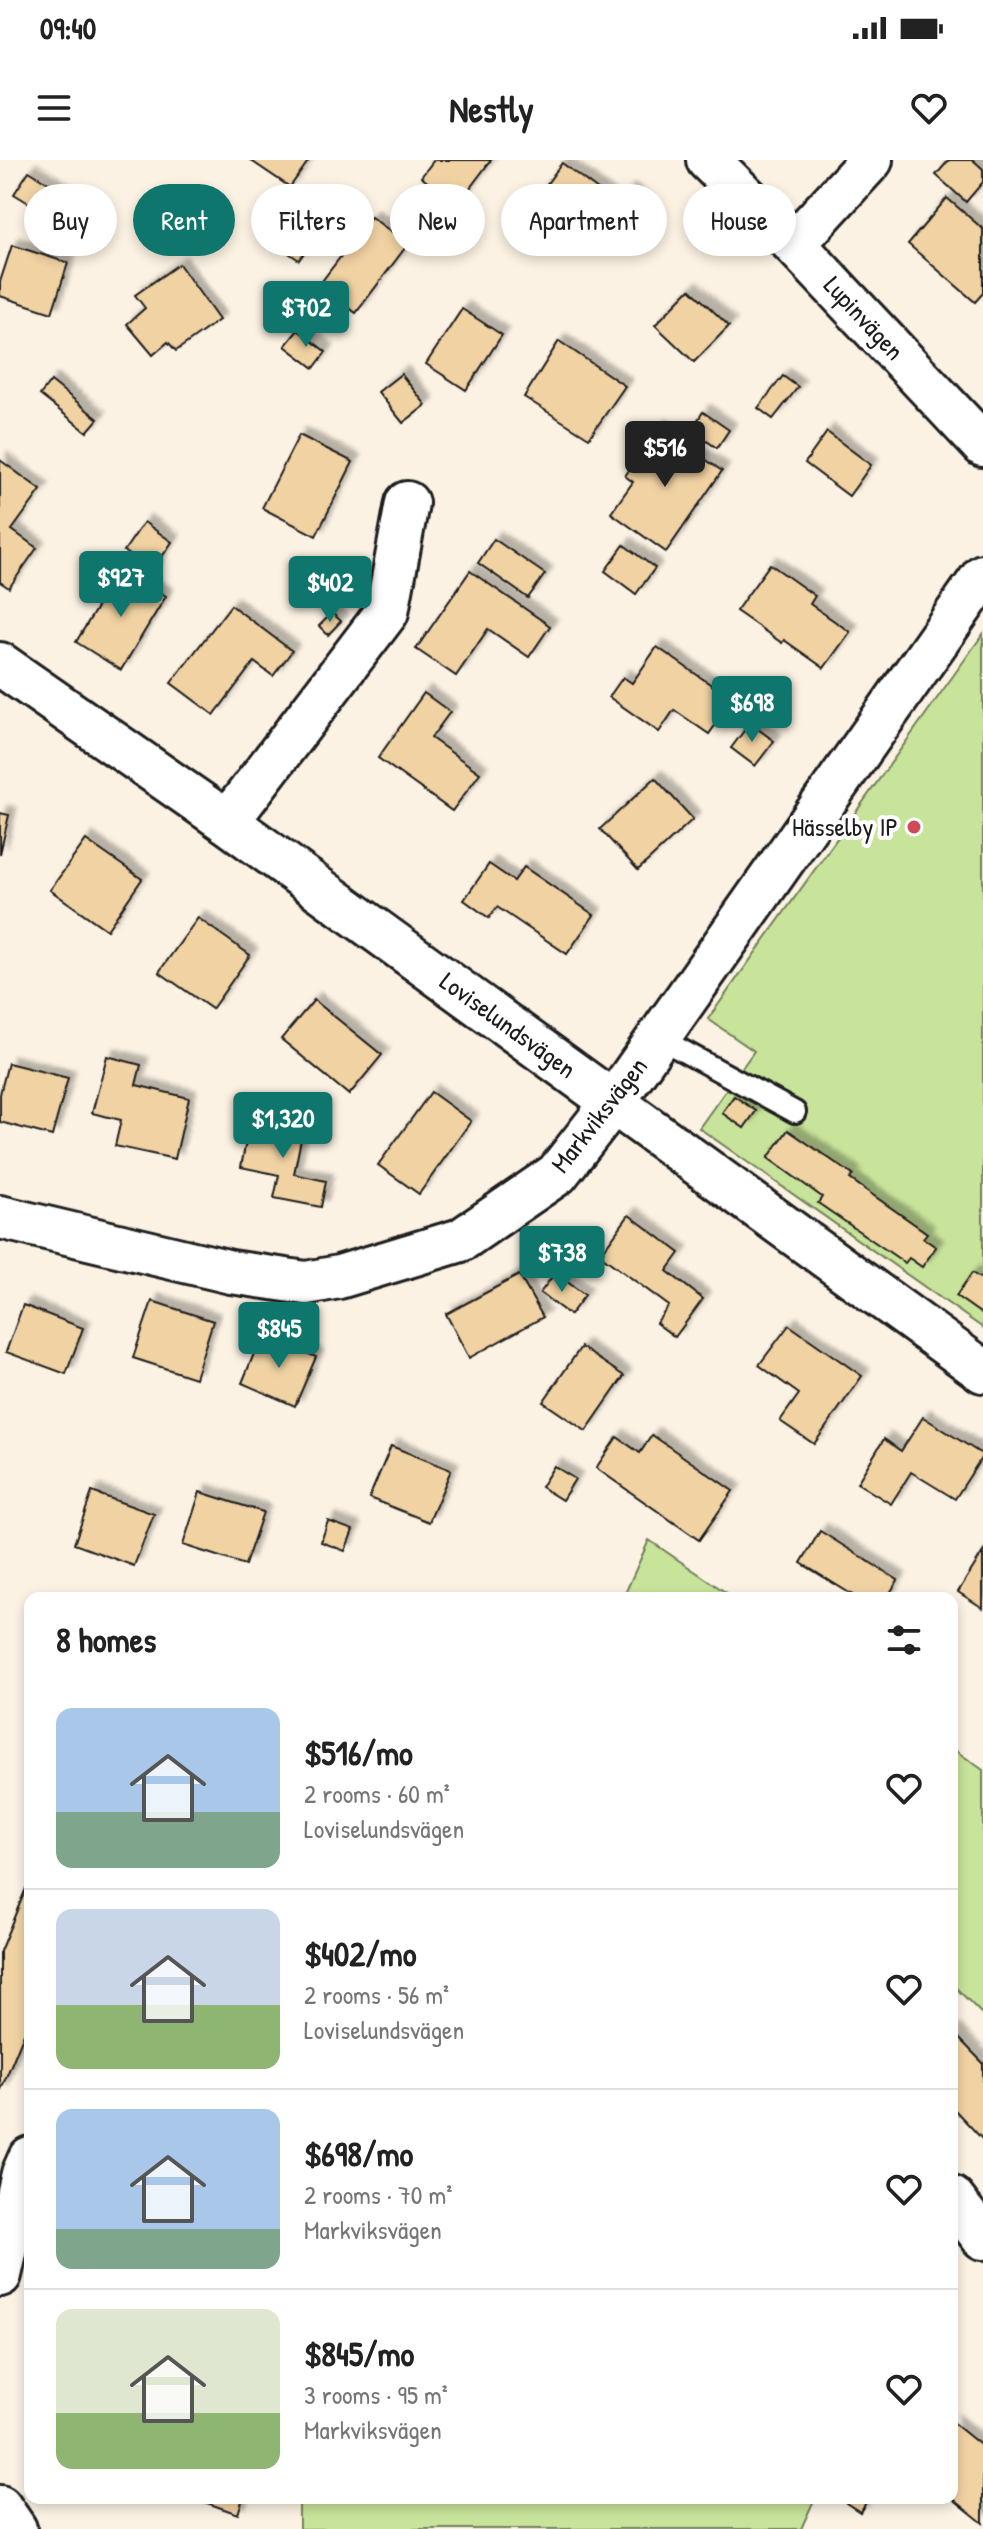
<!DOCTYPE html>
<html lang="en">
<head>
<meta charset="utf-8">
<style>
	body { margin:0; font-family:"Patrick Hand",sans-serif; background:#f6f6f6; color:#222; height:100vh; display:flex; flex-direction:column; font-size:30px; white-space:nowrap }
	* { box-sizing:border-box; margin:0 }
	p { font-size:26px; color:#767676 }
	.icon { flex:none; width:44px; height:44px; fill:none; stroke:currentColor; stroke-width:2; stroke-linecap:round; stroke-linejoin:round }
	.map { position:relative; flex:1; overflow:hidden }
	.details { position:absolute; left:24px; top:1432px; width:934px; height:912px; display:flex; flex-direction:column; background:#fff; border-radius:16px; box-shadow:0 4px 12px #0003 }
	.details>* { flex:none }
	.hud { position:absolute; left:24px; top:24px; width:936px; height:72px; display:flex; gap:16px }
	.price { position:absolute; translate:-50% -68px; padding:0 18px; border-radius:8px; background:#0f766e; color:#fff; font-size:26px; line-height:52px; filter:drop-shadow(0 2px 4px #0008) }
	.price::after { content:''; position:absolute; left:50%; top:48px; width:24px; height:18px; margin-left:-12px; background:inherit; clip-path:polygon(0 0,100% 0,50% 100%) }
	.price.on { background:#222; color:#fff }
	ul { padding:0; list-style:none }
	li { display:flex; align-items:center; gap:24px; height:200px; padding:0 32px }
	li+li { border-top:2px solid #e0e0e0 }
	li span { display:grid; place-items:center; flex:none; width:224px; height:160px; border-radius:16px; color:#555 }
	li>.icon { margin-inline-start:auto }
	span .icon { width:96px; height:96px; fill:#fffc; stroke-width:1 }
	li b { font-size:34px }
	h2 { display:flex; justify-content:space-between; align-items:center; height:96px; padding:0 32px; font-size:34px }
	.chip { padding:0 28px; border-radius:36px; background:#fff; box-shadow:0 4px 12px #0003; font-size:28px; line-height:72px }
	.chip.on { background:#0f766e; color:#fff }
	.status { display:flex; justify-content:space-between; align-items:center; height:56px; padding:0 40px; background:#fff; direction:ltr }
	.status svg { height:22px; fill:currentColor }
	header { display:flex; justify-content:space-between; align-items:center; height:104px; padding:0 32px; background:#fff; font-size:36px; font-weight:700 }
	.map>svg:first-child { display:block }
	.green { fill:#c8e39a; stroke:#72805b; stroke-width:2 }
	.building { fill:#f1d2a3; stroke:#1c1c1c; stroke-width:2; filter:url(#shadow) }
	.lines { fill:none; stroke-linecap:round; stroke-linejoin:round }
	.lane-casing { stroke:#1c1c1c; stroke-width:26 }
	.street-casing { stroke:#1c1c1c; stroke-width:48 }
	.lane { stroke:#fff; stroke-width:20 }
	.street { stroke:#fff; stroke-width:42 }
	.poi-dot { fill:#d1495b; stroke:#fff; stroke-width:3 }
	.labels { text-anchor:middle; stroke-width:8; stroke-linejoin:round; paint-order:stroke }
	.street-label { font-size:26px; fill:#1c1c1c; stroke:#fff }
	.poi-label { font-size:26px; fill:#1c1c1c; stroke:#fff; text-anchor:end }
</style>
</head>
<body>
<div class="status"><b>09:40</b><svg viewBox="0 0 49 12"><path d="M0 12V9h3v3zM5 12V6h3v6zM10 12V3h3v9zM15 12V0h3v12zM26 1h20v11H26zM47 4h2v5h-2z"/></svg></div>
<header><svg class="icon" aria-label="menu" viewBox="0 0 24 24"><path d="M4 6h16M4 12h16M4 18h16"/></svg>Nestly<svg class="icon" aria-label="heart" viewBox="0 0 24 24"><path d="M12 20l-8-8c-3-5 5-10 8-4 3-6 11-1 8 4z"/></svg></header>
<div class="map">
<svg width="983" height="2369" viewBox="0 0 983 2369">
	<defs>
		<filter id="shadow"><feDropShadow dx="7" dy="-7" stdDeviation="2" flood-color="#0004"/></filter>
	</defs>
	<rect width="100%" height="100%" fill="#fbf2e3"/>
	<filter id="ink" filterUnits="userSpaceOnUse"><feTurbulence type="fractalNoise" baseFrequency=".0125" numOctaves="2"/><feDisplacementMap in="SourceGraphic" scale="16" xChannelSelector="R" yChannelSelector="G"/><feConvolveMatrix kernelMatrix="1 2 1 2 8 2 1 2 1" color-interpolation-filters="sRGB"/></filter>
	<g filter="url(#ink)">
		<!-- green -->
		<g class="green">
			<path d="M983,474V1168L699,968L754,891L708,859Z"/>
			<path d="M649,1380L734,1438H623Z"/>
			<path d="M952,1588L983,1610V1855L952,1824Z"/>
			<path d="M299,2338H815L801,2369H299Z"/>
		</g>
		<!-- building -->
		<g class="building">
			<path d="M250,0H309L290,27Z"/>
			<path d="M434,0H491L457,45L421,17Z"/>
			<path d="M949,0H973L983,9V22L966,42L936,15Z"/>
			<path d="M562,3L611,40L573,90L525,54Z"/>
			<path d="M29,11L69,36L55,59L14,34Z"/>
			<path d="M628,31L644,42L619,75L604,64Z"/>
			<path d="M947,38L983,69V133L975,142L908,84Z"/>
			<path d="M278,47L317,75L299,100L259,73Z"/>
			<path d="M371,57L408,84L356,153L319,125Z"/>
			<path d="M12,85L68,103L52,153L0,136V122Z"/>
			<path d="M179,104L219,160L176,191L168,182L153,195L127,164L145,148L135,135Z"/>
			<path d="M690,129L729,166L694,202L655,165Z"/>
			<path d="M462,149L502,175L466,230L426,204Z"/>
			<path d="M298,170L326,192L314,208L285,186Z"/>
			<path d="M559,181L625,226L589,278L524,237Z"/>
			<path d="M401,214L426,245L403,263L378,232Z"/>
			<path d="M783,216L798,227L773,259L758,248Z"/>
			<path d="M51,221L98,259L87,272L40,235Z"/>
			<path d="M703,252L729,270L717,288L691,270Z"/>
			<path d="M659,267L722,311L666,392L611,353L633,322L625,316Z"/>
			<path d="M827,272L871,305L849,336L805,303Z"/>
			<path d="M299,275L353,302L316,376L262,348Z"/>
			<path d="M0,300L41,330L12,370L37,388L9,428L0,422Z"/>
			<path d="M144,362L172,382L153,410L124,391Z"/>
			<path d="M494,379L545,414L528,438L478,403Z"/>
			<path d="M624,385L655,408L636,434L605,411Z"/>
			<path d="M770,404L815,436L810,444L850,472L824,508L784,480L782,483L736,451Z"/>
			<path d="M121,408L166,436L121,510L76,482Z"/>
			<path d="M470,411L550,466L529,497L488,469L456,516L416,489Z"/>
			<path d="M231,445L292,491L273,516L254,502L214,555L171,523Z"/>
			<path d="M332,453L341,461L328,475L319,466Z"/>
			<path d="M657,487L733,540L709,574L674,550L659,572L609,537L623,517L632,523Z"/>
			<path d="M424,533L450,552L431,578L480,613L452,651L378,598Z"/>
			<path d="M750,563L774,581L755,606L731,588Z"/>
			<path d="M655,618L693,659L638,710L600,669Z"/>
			<path d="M0,653L9,655L0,694Z"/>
			<path d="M86,680L142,719L107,770L50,730Z"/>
			<path d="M489,704L514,721L524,707L594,755L567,794L497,747L489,758L464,740Z"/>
			<path d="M198,758L250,795L212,849L159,812Z"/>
			<path d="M314,840L382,895L349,935L281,879Z"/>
			<path d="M107,896L141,905L136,925L189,938L175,999L115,986L121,960L92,953Z"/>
			<path d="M8,903L68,918L52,976L0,962V934Z"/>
			<path d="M431,932L471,961L419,1034L378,1005Z"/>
			<path d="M734,936L756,951L744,968L722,953Z"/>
			<path d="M273,952L305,959L294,1014L326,1021L321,1047L274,1038L279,1015L241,1007L248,971L269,975Z"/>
			<path d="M788,970L853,1015L850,1019L927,1073L923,1078L936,1087L922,1107L909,1098L905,1103L818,1043L822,1037L768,998Z"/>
			<path d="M629,1055L680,1093L667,1111L703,1139L675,1177L656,1163L669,1146L600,1095Z"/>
			<path d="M555,1113L585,1135L570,1155L540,1133Z"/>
			<path d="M972,1113L983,1120V1155L956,1136Z"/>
			<path d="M519,1115L543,1157L469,1198L446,1154Z"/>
			<path d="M152,1141L213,1161L195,1218L133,1198Z"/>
			<path d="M23,1145L83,1168L66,1214L6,1192Z"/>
			<path d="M789,1165L862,1216L814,1284L780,1261L799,1234L759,1205Z"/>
			<path d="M262,1174L316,1197L295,1246L242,1223Z"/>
			<path d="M581,1187L624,1216L586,1271L543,1242Z"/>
			<path d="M923,1257L983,1295L955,1339L911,1312L891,1344L857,1323L884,1279L901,1291Z"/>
			<path d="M652,1275L733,1331L699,1380L596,1308L617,1277L640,1293Z"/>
			<path d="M391,1286L451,1310L429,1362L369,1338Z"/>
			<path d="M554,1306L575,1319L562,1340L541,1327Z"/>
			<path d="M92,1332L154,1354L134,1406L74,1384Z"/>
			<path d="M200,1332L263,1352L245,1405L183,1385Z"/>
			<path d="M328,1361L353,1370L345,1391L321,1382Z"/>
			<path d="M820,1371L898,1420L887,1438H852L854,1436L801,1403Z"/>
			<path d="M983,1392V1448L958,1432Z"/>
			<path d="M30,1719V1859L0,1932V1791Z"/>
			<path d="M952,1871L983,1903V1980L952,1947Z"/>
			<path d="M952,2262L983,2287V2363L952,2338Z"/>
			<path d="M193,2338H243L238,2354Z"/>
			<path d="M849,2338H869L860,2352L846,2343Z"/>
		</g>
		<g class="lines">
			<!-- lane casing -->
			<g class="lane-casing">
				<path id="lane" d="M659,878L795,952"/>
			</g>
			<!-- street casing -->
			<g class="street-casing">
				<g id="street">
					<path d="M708,0L794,84L983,285"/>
					<path d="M794,84L871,0"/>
					<path d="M0,504L227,662L983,1211"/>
					<path d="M227,662L387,452L407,343"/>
					<path d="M0,1057L231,1112L306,1123L339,1117L461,1080L557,1014L614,941L983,416"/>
					<path d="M952,2038L983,2078"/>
					<path d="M0,2115L23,2014L30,1998"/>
					<path d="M0,2347L15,2369"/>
				</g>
			</g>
			<!-- lane -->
			<use href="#lane" class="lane"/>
			<!-- street -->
			<use href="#street" class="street"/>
		</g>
	</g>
	<!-- markers -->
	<circle class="poi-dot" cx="914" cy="667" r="8"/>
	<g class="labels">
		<!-- street labels -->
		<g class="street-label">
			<text transform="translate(864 158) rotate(47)" y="9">Lupinvägen</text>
			<text transform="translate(508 865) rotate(36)" y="9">Loviselundsvägen</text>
			<text transform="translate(599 955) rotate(-52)" y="9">Markviksvägen</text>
		</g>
		<!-- poi labels -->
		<g class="poi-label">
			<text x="898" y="676">Hässelby IP</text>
		</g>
	</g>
</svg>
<b class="price" style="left:306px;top:189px">$702</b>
<b class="price on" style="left:665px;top:329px">$516</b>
<b class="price" style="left:121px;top:459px">$927</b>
<b class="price" style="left:330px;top:464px">$402</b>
<b class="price" style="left:752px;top:584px">$698</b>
<b class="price" style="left:283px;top:1000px">$1,320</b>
<b class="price" style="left:562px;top:1134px">$738</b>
<b class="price" style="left:279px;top:1210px">$845</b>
<div class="hud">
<a class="chip">Buy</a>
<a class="chip on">Rent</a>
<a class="chip">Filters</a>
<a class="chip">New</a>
<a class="chip">Apartment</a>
<a class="chip">House</a>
</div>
<section class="details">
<h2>8 homes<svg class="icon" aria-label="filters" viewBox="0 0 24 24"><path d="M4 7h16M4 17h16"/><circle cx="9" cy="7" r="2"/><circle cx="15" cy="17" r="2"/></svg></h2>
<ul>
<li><span style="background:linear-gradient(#a9c7e8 65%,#7fa58c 0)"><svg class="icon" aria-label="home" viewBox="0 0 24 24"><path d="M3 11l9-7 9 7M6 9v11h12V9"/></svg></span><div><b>$516/mo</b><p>2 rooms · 60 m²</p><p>Loviselundsvägen</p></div><svg class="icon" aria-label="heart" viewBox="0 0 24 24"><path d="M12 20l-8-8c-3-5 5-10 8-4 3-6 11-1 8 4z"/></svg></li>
<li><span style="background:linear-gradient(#c9d6e8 60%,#8fb573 0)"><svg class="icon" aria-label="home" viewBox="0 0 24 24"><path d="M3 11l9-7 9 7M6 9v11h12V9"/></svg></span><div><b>$402/mo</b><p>2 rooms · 56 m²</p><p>Loviselundsvägen</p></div><svg class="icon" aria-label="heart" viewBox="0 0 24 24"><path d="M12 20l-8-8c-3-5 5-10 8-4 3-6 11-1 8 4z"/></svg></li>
<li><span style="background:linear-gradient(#a9c7e8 75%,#7fa58c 0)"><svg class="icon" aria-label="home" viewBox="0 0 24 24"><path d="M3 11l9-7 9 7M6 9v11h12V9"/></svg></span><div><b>$698/mo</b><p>2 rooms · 70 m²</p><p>Markviksvägen</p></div><svg class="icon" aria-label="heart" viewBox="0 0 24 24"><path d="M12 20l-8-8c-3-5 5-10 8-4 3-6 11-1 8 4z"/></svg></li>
<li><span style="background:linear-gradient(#dfe7d0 65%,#8fb573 0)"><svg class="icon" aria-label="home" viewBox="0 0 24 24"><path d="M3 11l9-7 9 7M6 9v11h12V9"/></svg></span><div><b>$845/mo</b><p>3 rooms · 95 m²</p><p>Markviksvägen</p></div><svg class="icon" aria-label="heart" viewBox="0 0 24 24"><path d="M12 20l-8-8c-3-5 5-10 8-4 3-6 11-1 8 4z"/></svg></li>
</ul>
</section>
</div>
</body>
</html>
